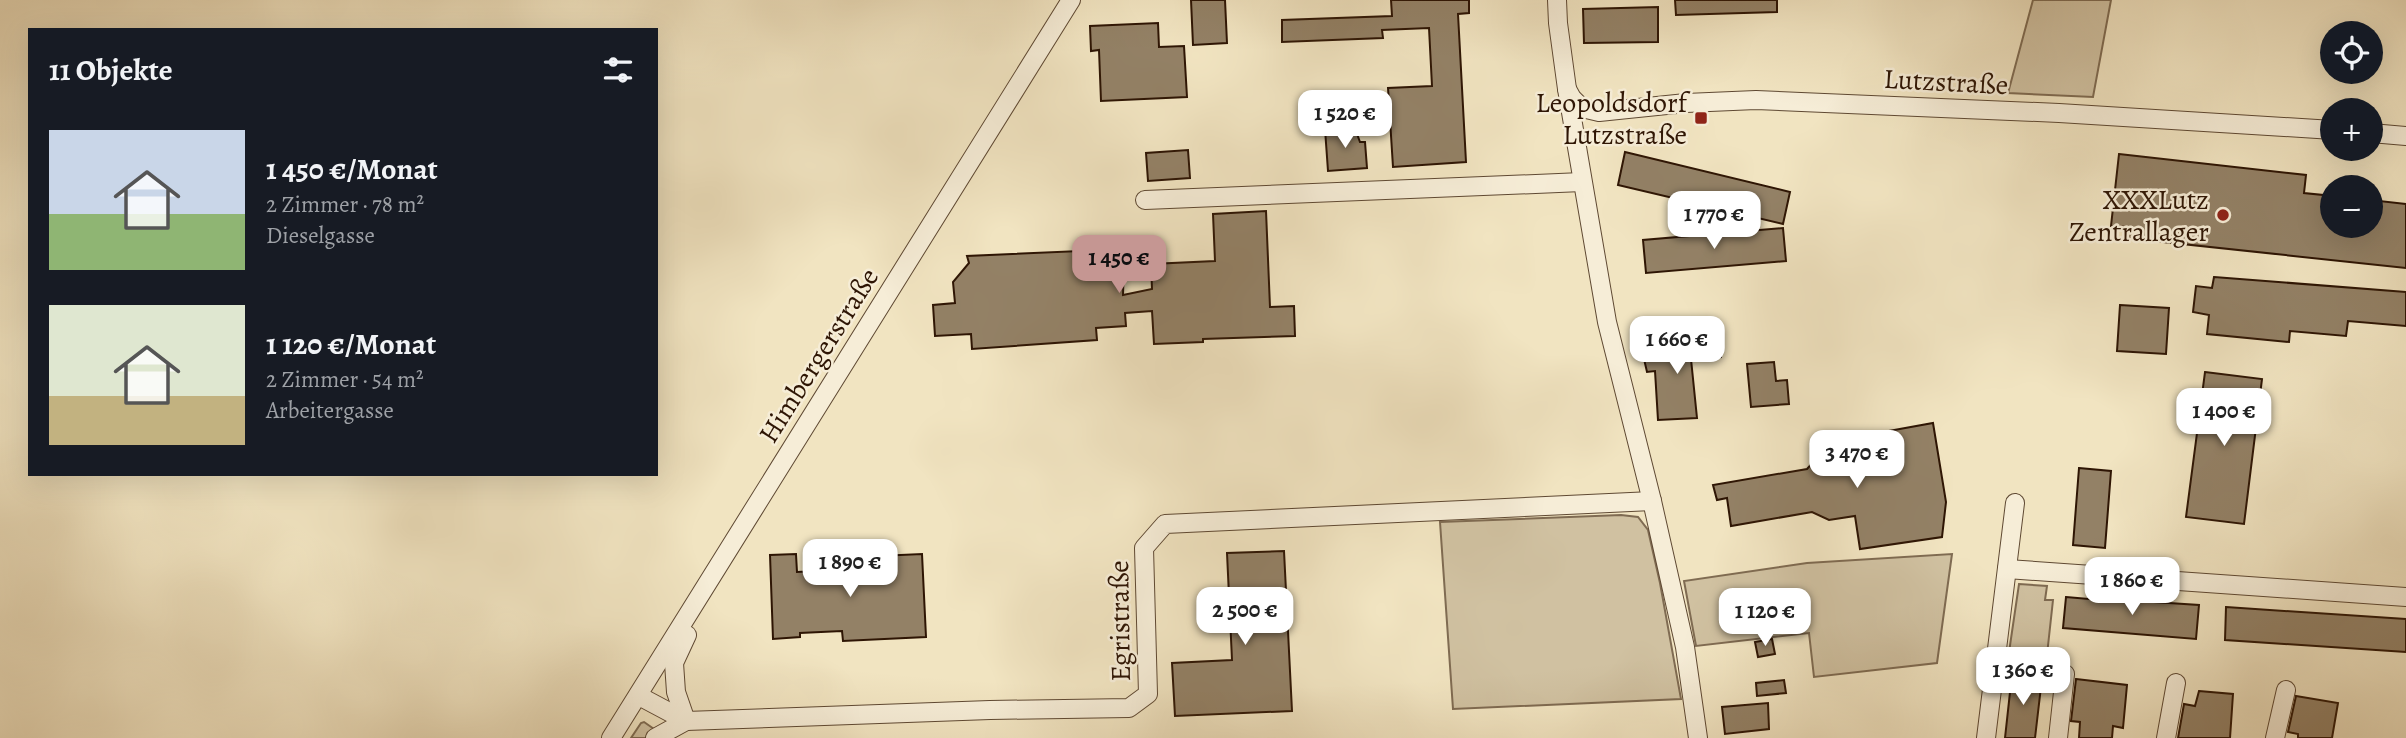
<!DOCTYPE html>
<html lang="de">
<head>
<meta charset="utf-8">
<style>
	body { margin:0; font-family:Alegreya,serif; background:#242831; color:#f1f3f6; height:100vh; display:flex; flex-direction:column; font-size:26px; white-space:nowrap }
	* { box-sizing:border-box; margin:0 }
	p { font-size:23px; color:#9ea1a6 }
	.icon { flex:none; width:38px; height:38px; fill:none; stroke:currentColor; stroke-width:2; stroke-linecap:round; stroke-linejoin:round }
	.map { position:relative; flex:1; overflow:hidden }
	.panel { position:absolute; left:28px; top:28px; width:630px; height:448px; display:flex; flex-direction:column; background:#171b24; border-radius:0px; box-shadow:0 7px 28px #0002 }
	.panel>* { flex:none }
	.tools { position:absolute; left:2320px; top:21px; display:grid; gap:14px }
	.tools a { display:grid; place-items:center; width:63px; height:63px; border-radius:50%; background:#171b24; box-shadow:0 7px 28px #0002; font-size:35px }
	.price { position:absolute; translate:-50% -60px; padding:0 16px; border-radius:14px; background:#fff; color:#222; font-size:23px; line-height:46px; filter:drop-shadow(0 2px 4px #0008) }
	.price::after { content:''; position:absolute; left:50%; top:42px; width:21px; height:16px; margin-left:-10px; background:inherit; clip-path:polygon(0 0,100% 0,50% 100%) }
	.price.current { background:#c59692; color:#111 }
	ul { padding:0; list-style:none }
	li { display:flex; align-items:center; gap:21px; height:175px; padding:0 21px }
	li span { display:grid; place-items:center; flex:none; width:196px; height:140px; border-radius:0px; color:#555 }
	li>.icon { margin-inline-start:auto }
	span .icon { width:84px; height:84px; fill:#fffc; stroke-width:1 }
	li b { font-size:30px }
	h2 { display:flex; justify-content:space-between; align-items:center; height:84px; padding:0 21px; font-size:30px }
	.map>svg:first-child { display:block }
	.green { fill:#d0c1a1; stroke:#7f6b52; stroke-width:2 }
	.building { fill:#938166; stroke:#2e1504; stroke-width:2 }
	.lines { fill:none; stroke-linecap:round; stroke-linejoin:round }
	.minor-casing { stroke:#5f4933; stroke-width:20 }
	.minor { stroke:#f6edd7; stroke-width:18 }
	.poi-dot { fill:#8f2418; stroke:#f6edd7; stroke-width:2.5 }
	.labels { text-anchor:middle; stroke-width:5; stroke-linejoin:round; paint-order:stroke }
	.street-label { font-size:28px; fill:#2e1504; stroke:#f6edd7 }
	.poi-label { font-size:28px; fill:#2e1504; stroke:#f6edd7; text-anchor:end }
</style>
</head>
<body>
<div class="map">
<svg width="2406" height="738" viewBox="0 0 2406 738">
	<rect width="100%" height="100%" fill="#f1e4c1"/>
	<filter id="stains"><feTurbulence type="fractalNoise" baseFrequency=".00286" numOctaves="4"/><feColorMatrix values="0 0 0 0 .2 0 0 0 0 .09 0 0 0 0 .02 0 0 0 .5 -.17"/></filter>
	<radialGradient id="worn" r=".72"><stop offset=".6" stop-color="#630" stop-opacity="0"/><stop offset="1" stop-color="#630" stop-opacity=".3"/></radialGradient>
	<!-- green -->
	<g class="green">
		<path d="M2033,0H2111L2093,97L2008,93Z"/>
		<path d="M1621,515L1638,517L1648,530L1660,583L1681,699L1453,709L1440,522Z"/>
		<path d="M1952,554L1937,663L1814,677L1809,633L1696,646L1684,581L1807,563Z"/>
		<path d="M2019,584L2047,586L2045,600H2053L2046,664L2008,659Z"/>
		<path d="M644,722L654,729V731L646,738H631L641,723Z"/>
	</g>
	<!-- building -->
	<g class="building">
		<path d="M1191,0H1225L1227,43L1193,45Z"/>
		<path d="M1391,0H1469V13L1458,14L1466,162L1393,167L1388,88L1432,86L1429,28L1382,30L1383,38L1282,42V20L1392,16Z"/>
		<path d="M1675,0H1777V12L1676,15Z"/>
		<path d="M1658,7V42L1584,43L1583,9Z"/>
		<path d="M1158,23L1159,47L1184,46L1187,97L1101,101L1099,50L1091,51L1090,26Z"/>
		<path d="M1347,128L1357,134L1360,142H1365L1367,168L1328,171L1325,129Z"/>
		<path d="M1188,150L1190,178L1148,181L1146,153Z"/>
		<path d="M1625,152L1790,192L1783,224L1618,185Z"/>
		<path d="M2119,154L2306,175L2304,193L2333,196V226H2371V200L2406,204V268L2126,238L2127,227L2111,226Z"/>
		<path d="M1266,211L1270,307L1294,306L1295,336L1203,339V342L1154,344L1152,311L1125,313L1126,326L1096,328L1097,340L972,349L971,334L935,336L933,305L955,303L953,282L969,263L967,256L1080,251V260H1097L1096,266L1124,264L1123,295L1152,289L1151,264L1215,261L1213,214Z"/>
		<path d="M1783,228L1786,261L1646,273L1643,240Z"/>
		<path d="M2214,277L2406,292V326L2348,321L2346,336L2290,331L2289,342L2207,334L2209,315L2193,312L2196,286L2212,288Z"/>
		<path d="M2120,305L2169,308L2166,354L2117,351Z"/>
		<path d="M1721,341V357L1691,359L1697,418L1658,420L1655,371L1647,372L1641,346Z"/>
		<path d="M1774,362L1776,381L1787,380L1789,404L1751,407L1747,364Z"/>
		<path d="M2205,372L2262,379L2244,524L2186,517Z"/>
		<path d="M1933,423L1946,502L1942,537L1860,549L1855,516L1829,520L1812,512L1731,526L1727,498L1717,500L1713,485L1807,469L1816,459L1876,449L1872,434Z"/>
		<path d="M2079,468L2111,471L2105,548L2073,545Z"/>
		<path d="M1284,551L1292,711L1175,716L1172,663L1232,660L1227,553Z"/>
		<path d="M796,554L797,572L857,569L856,557L922,554L926,637L843,641L842,631L800,633V637L773,639L770,555Z"/>
		<path d="M2066,597L2123,602V600L2199,605L2196,639L2063,628Z"/>
		<path d="M2226,607L2406,619V652L2225,640Z"/>
		<path d="M1772,639L1775,654L1758,657L1755,642Z"/>
		<path d="M2012,674L2042,678L2035,738H2005Z"/>
		<path d="M2076,679L2127,685L2123,728L2113,726L2112,738H2079L2080,722L2071,721Z"/>
		<path d="M1784,680L1786,693L1757,696L1756,683Z"/>
		<path d="M2199,691L2233,694L2230,738H2178L2184,704L2195,706Z"/>
		<path d="M2296,696L2338,703L2332,738H2298V734L2288,732Z"/>
		<path d="M1768,703L1769,729L1725,734L1722,707Z"/>
	</g>
	<g class="lines">
		<!-- minor casing -->
		<g class="minor-casing">
			<g id="minor">
				<path d="M1557,0L1558,23L1567,89L1607,322L1652,501L1685,647L1698,738"/>
				<path d="M1567,89L1572,98L1582,108L1599,112L1686,103L1756,100L2059,113L2333,130"/>
				<path d="M2371,133L2406,136"/>
				<path d="M1145,200L1582,182"/>
				<path d="M2007,569L2406,597"/>
				<path d="M639,696L686,721L990,710L1129,708L1148,694L1144,548L1165,524L1652,501"/>
				<path d="M611,738L1071,0"/>
				<path d="M655,738L686,721L676,692L674,663L687,635"/>
				<path d="M1986,738L2015,503"/>
				<path d="M2058,738L2065,674"/>
				<path d="M2166,738L2176,683"/>
				<path d="M2275,738L2286,690"/>
			</g>
		</g>
		<!-- minor -->
		<use href="#minor" class="minor"/>
	</g>
	<!-- markers -->
	<g class="poi-dot">
		<rect x="1694" y="111" width="14" height="14" rx="3.5"/>
		<circle cx="2223" cy="215" r="7"/>
	</g>
	<g class="labels">
		<!-- street labels -->
		<g class="street-label">
			<text transform="translate(1946 81) rotate(3)" y="10">Lutzstraße</text>
			<text transform="translate(818 355) rotate(-58)" y="10">Himbergerstraße</text>
			<text transform="translate(1119 621) rotate(-91)" y="10">Egristraße</text>
		</g>
		<!-- poi labels -->
		<g class="poi-label">
			<text x="1687" y="112">Leopoldsdorf<tspan x="1687" dy="32">Lutzstraße</tspan></text>
			<text x="2209" y="209">XXXLutz<tspan x="2209" dy="32">Zentrallager</tspan></text>
		</g>
	</g>
	<rect width="100%" height="100%" filter="url(#stains)"/>
	<rect width="100%" height="100%" fill="url(#worn)"/>
</svg>
<div class="tools">
<a><svg class="icon" aria-label="locate" viewBox="0 0 24 24"><circle cx="12" cy="12" r="6"/><path d="M12 2v4M12 18v4M2 12h4M18 12h4"/></svg></a>
<a>+</a>
<a>−</a>
</div>
<b class="price" style="left:1345px;top:150px">1 520 €</b>
<b class="price" style="left:1714px;top:251px">1 770 €</b>
<b class="price current" style="left:1119px;top:295px">1 450 €</b>
<b class="price" style="left:1677px;top:376px">1 660 €</b>
<b class="price" style="left:2224px;top:448px">1 400 €</b>
<b class="price" style="left:1857px;top:490px">3 470 €</b>
<b class="price" style="left:850px;top:599px">1 890 €</b>
<b class="price" style="left:2132px;top:617px">1 860 €</b>
<b class="price" style="left:1245px;top:647px">2 500 €</b>
<b class="price" style="left:1765px;top:648px">1 120 €</b>
<b class="price" style="left:2023px;top:707px">1 360 €</b>
<section class="panel">
<h2>11 Objekte<svg class="icon" aria-label="filters" viewBox="0 0 24 24"><path d="M4 7h16M4 17h16"/><circle cx="9" cy="7" r="2"/><circle cx="15" cy="17" r="2"/></svg></h2>
<ul>
<li><span style="background:linear-gradient(#c9d6e8 60%,#8fb573 0)"><svg class="icon" aria-label="home" viewBox="0 0 24 24"><path d="M3 11l9-7 9 7M6 9v11h12V9"/></svg></span><div><b>1 450 €/Monat</b><p>2 Zimmer · 78 m²</p><p>Dieselgasse</p></div></li>
<li><span style="background:linear-gradient(#dfe7d0 65%,#c2b280 0)"><svg class="icon" aria-label="home" viewBox="0 0 24 24"><path d="M3 11l9-7 9 7M6 9v11h12V9"/></svg></span><div><b>1 120 €/Monat</b><p>2 Zimmer · 54 m²</p><p>Arbeitergasse</p></div></li>
</ul>
</section>
</div>
</body>
</html>
